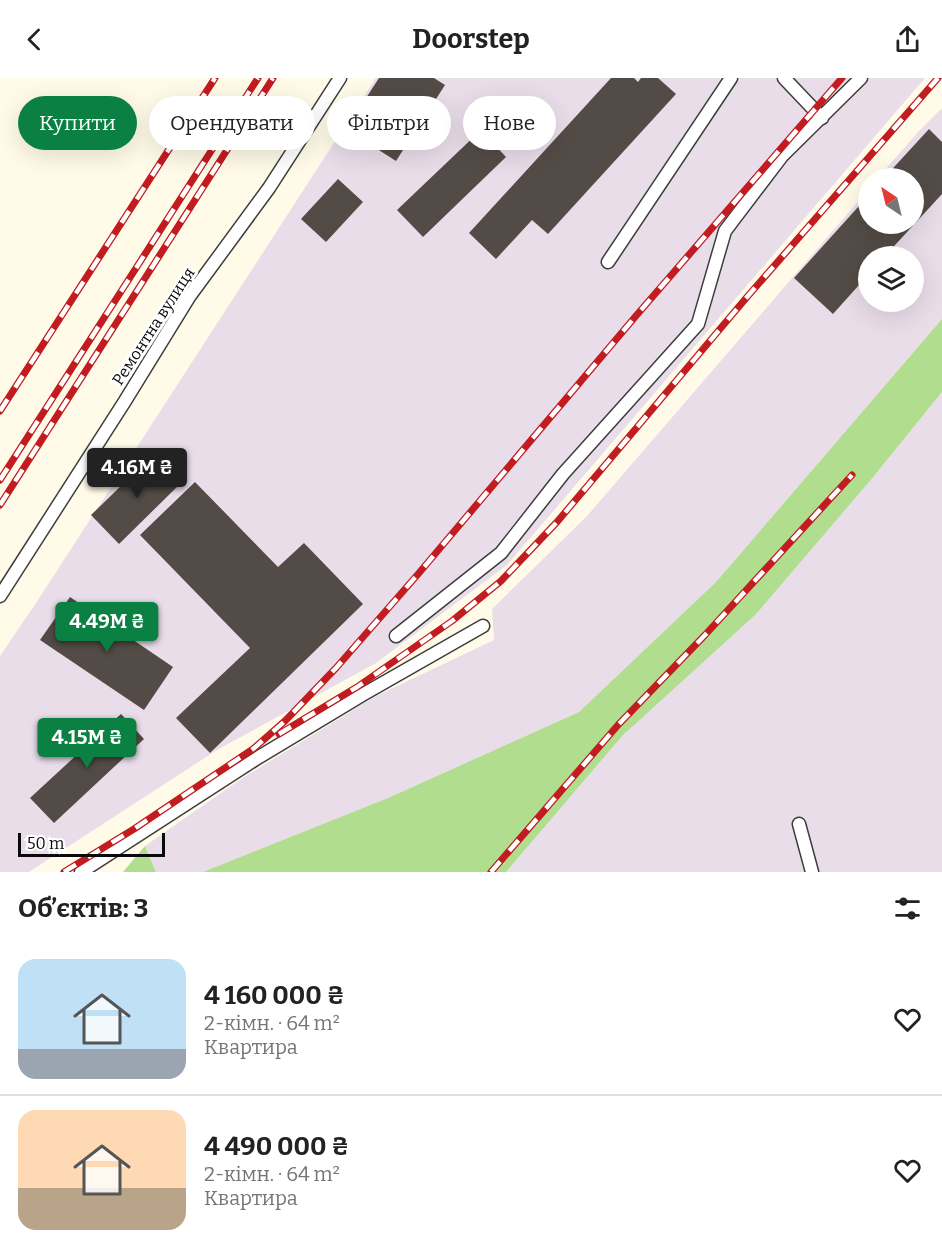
<!DOCTYPE html>
<html lang="uk">
<head>
<meta charset="utf-8">
<style>
	body { margin:0; font-family:Bitter,serif; background:#f2f2f2; color:#222; height:100vh; display:flex; flex-direction:column; font-size:22px; white-space:nowrap }
	* { box-sizing:border-box; margin:0 }
	p { font-size:20px; color:#767676 }
	.icon { flex:none; width:33px; height:33px; fill:none; stroke:currentColor; stroke-width:2; stroke-linecap:round; stroke-linejoin:round }
	.map { position:relative; height:794px; overflow:hidden }
	.sheet { display:flex; flex-direction:column; background:#fff; flex:1 }
	.sheet>* { flex:none }
	.guide { position:absolute; left:18px; top:18px; width:600px; height:54px; display:flex; gap:12px }
	.needle { width:39px; rotate:325deg }
	.tools { position:absolute; left:858px; top:90px; display:grid; gap:12px }
	.tools a { display:grid; place-items:center; width:66px; height:66px; border-radius:50%; background:#fff; box-shadow:0 6px 24px #0002; font-size:30px }
	.scale { position:absolute; left:18px; bottom:15px; width:147px; box-sizing:border-box; padding-left:6px; border:3px solid #0a0a0a; border-top:0; font-size:16px; line-height:21px; white-space:nowrap; color:#0a0a0a; -webkit-text-stroke:4px #fff; paint-order:stroke }
	.price { position:absolute; translate:-50% -51px; padding:0 14px; border-radius:6px; background:#0b8043; color:#fff; font-size:20px; line-height:39px; filter:drop-shadow(0 2px 3px #0008) }
	.price::after { content:''; position:absolute; left:50%; top:36px; width:18px; height:14px; margin-left:-9px; background:inherit; clip-path:polygon(0 0,100% 0,50% 100%) }
	.price.on { background:#222; color:#fff }
	ul { padding:0; list-style:none }
	li { display:flex; align-items:center; gap:18px; height:150px; padding:0 18px }
	li+li { border-top:2px solid #e0e0e0 }
	li span { display:grid; place-items:center; flex:none; width:168px; height:120px; border-radius:18px; color:#555 }
	li>.icon { margin-inline-start:auto }
	span .icon { width:72px; height:72px; fill:#fffc; stroke-width:1 }
	li b { font-size:26px }
	h2 { display:flex; justify-content:space-between; align-items:center; height:72px; padding:0 18px; font-size:26px }
	.chip { padding:0 21px; border-radius:27px; background:#fff; box-shadow:0 6px 24px #0002; font-size:21px; line-height:54px }
	.chip.on { background:#0b8043; color:#fff }
	header { display:flex; justify-content:space-between; align-items:center; height:78px; padding:0 18px; background:#fff; font-size:27px; font-weight:700 }
	.map>svg:first-child { display:block }
	.industrial { fill:#e9ddea; fill-rule:evenodd }
	.forest { fill:#b0dd8e }
	.building { fill:#534b46 }
	.lines { fill:none; stroke-linecap:round; stroke-linejoin:round }
	.service-casing { stroke:#3d3d3d; stroke-width:15 }
	.service { stroke:#fff; stroke-width:12 }
	.rail-casing { stroke:#c21b20; stroke-width:7 }
	.rail { stroke:#fff; stroke-width:4.5; stroke-dasharray:14; stroke-linecap:butt }
	.labels { text-anchor:middle; stroke-width:6; stroke-linejoin:round; paint-order:stroke }
	.street-label { font-size:16px; fill:#0a0a0a; stroke:#fff }
</style>
</head>
<body>
<header><svg class="icon" aria-label="back" viewBox="0 0 24 24"><path d="M15 5l-7 7 7 7"/></svg>Doorstep<svg class="icon" aria-label="share" viewBox="0 0 24 24"><path d="M12 15V3M7 8l5-5 5 5M5 13v7h14v-7"/></svg></header>
<div class="map">
<svg width="942" height="794" viewBox="0 0 942 794">
	<rect width="100%" height="100%" fill="#fffbe8"/>
	<!-- industrial -->
	<g class="industrial">
		<path d="M376,0H925L507,487L376,585L217,672L29,794H0V578L36,525Z"/>
		<path d="M942,30V241L716,504L579,634L388,720L203,794H156L145,768L241,701L376,618L494,562L492,531L587,438L868,112V146H914V100H878L918,54ZM868,178H914V224H868Z"/>
		<path d="M942,314V794H506L623,657L874,398Z"/>
	</g>
	<!-- forest -->
	<g class="forest">
		<path d="M942,241V314L874,398L756,536L623,657L506,794H203L388,720L579,634L716,504Z"/>
		<path d="M145,768L156,794H123Z"/>
	</g>
	<!-- building -->
	<g class="building">
		<path d="M379,0H434L445,7L396,83L346,51Z"/>
		<path d="M611,0H634L638,4L641,0H658L676,16L548,156L532,142L496,181L469,155Z"/>
		<path d="M929,51L942,64V116L885,178H868V197L833,236L794,200L868,118V146H914V100H884Z"/>
		<path d="M481,52L506,79L423,159L397,132Z"/>
		<path d="M338,101L363,124L326,164L301,141Z"/>
		<path d="M155,375L182,404L119,466L91,437Z"/>
		<path d="M195,404L278,489L304,465L363,526L210,675L176,640L250,570L140,457Z"/>
		<path d="M70,519L173,589L144,632L40,562Z"/>
		<path d="M121,636L144,661L54,745L30,720Z"/>
	</g>
	<g class="lines">
		<!-- service casing -->
		<g class="service-casing">
			<g id="service">
				<path d="M784,0L822,40"/>
				<path d="M608,184L731,0"/>
				<path d="M0,518L125,323L189,219L269,110L340,0"/>
				<path d="M396,558L501,475L563,396L698,246L725,153L782,78L861,0"/>
				<path d="M799,746L812,794"/>
				<path d="M81,794L259,679L362,617L483,548"/>
			</g>
		</g>
		<!-- service -->
		<use href="#service" class="service"/>
		<!-- rail casing -->
		<g class="rail-casing">
			<g id="rail">
				<path d="M0,333L215,0"/>
				<path d="M0,402L258,0"/>
				<path d="M0,427L273,0"/>
				<path d="M279,656L357,609L452,543L501,503L557,444L747,219L938,0"/>
				<path d="M64,794L134,751L253,671L285,643L336,590L419,495L635,239L842,0"/>
				<path d="M491,794L618,647L705,557L852,397"/>
			</g>
		</g>
		<!-- rail -->
		<use href="#rail" class="rail"/>
	</g>
	<g class="labels">
		<!-- street labels -->
		<g class="street-label">
			<text transform="translate(153 248) rotate(-57)" y="6">Ремонтна вулиця</text>
		</g>
	</g>
</svg>
<div class="tools">
<a><svg class="needle" viewBox="-14 -14 28 28"><path d="M0-13l5 13h-10z" fill="#e53935"/><path d="M0 13l5-13h-10z" fill="#767676"/></svg></a>
<a><svg class="icon" aria-label="layers" viewBox="0 0 24 24"><path d="M12 4l9 5-9 5-9-5zM3 14l9 5 9-5"/></svg></a>
</div>
<div class="scale">50 m</div>
<b class="price on" style="left:137px;top:421px">4.16M ₴</b>
<b class="price" style="left:107px;top:575px">4.49M ₴</b>
<b class="price" style="left:87px;top:691px">4.15M ₴</b>
<div class="guide">
<a class="chip on">Купити</a>
<a class="chip">Орендувати</a>
<a class="chip">Фільтри</a>
<a class="chip">Нове</a>
</div>
</div>
<section class="sheet">
<h2>Об’єктів: 3<svg class="icon" aria-label="filters" viewBox="0 0 24 24"><path d="M4 7h16M4 17h16"/><circle cx="9" cy="7" r="2"/><circle cx="15" cy="17" r="2"/></svg></h2>
<ul>
<li><span style="background:linear-gradient(#bfe0f5 75%,#9aa5b1 0)"><svg class="icon" aria-label="home" viewBox="0 0 24 24"><path d="M3 11l9-7 9 7M6 9v11h12V9"/></svg></span><div><b>4 160 000 ₴</b><p>2-кімн. · 64 m²</p><p>Квартира</p></div><svg class="icon" aria-label="heart" viewBox="0 0 24 24"><path d="M12 20l-8-8c-3-5 5-10 8-4 3-6 11-1 8 4z"/></svg></li>
<li><span style="background:linear-gradient(#ffd9b3 65%,#b9a48a 0)"><svg class="icon" aria-label="home" viewBox="0 0 24 24"><path d="M3 11l9-7 9 7M6 9v11h12V9"/></svg></span><div><b>4 490 000 ₴</b><p>2-кімн. · 64 m²</p><p>Квартира</p></div><svg class="icon" aria-label="heart" viewBox="0 0 24 24"><path d="M12 20l-8-8c-3-5 5-10 8-4 3-6 11-1 8 4z"/></svg></li>
</ul>
</section>
</body>
</html>
